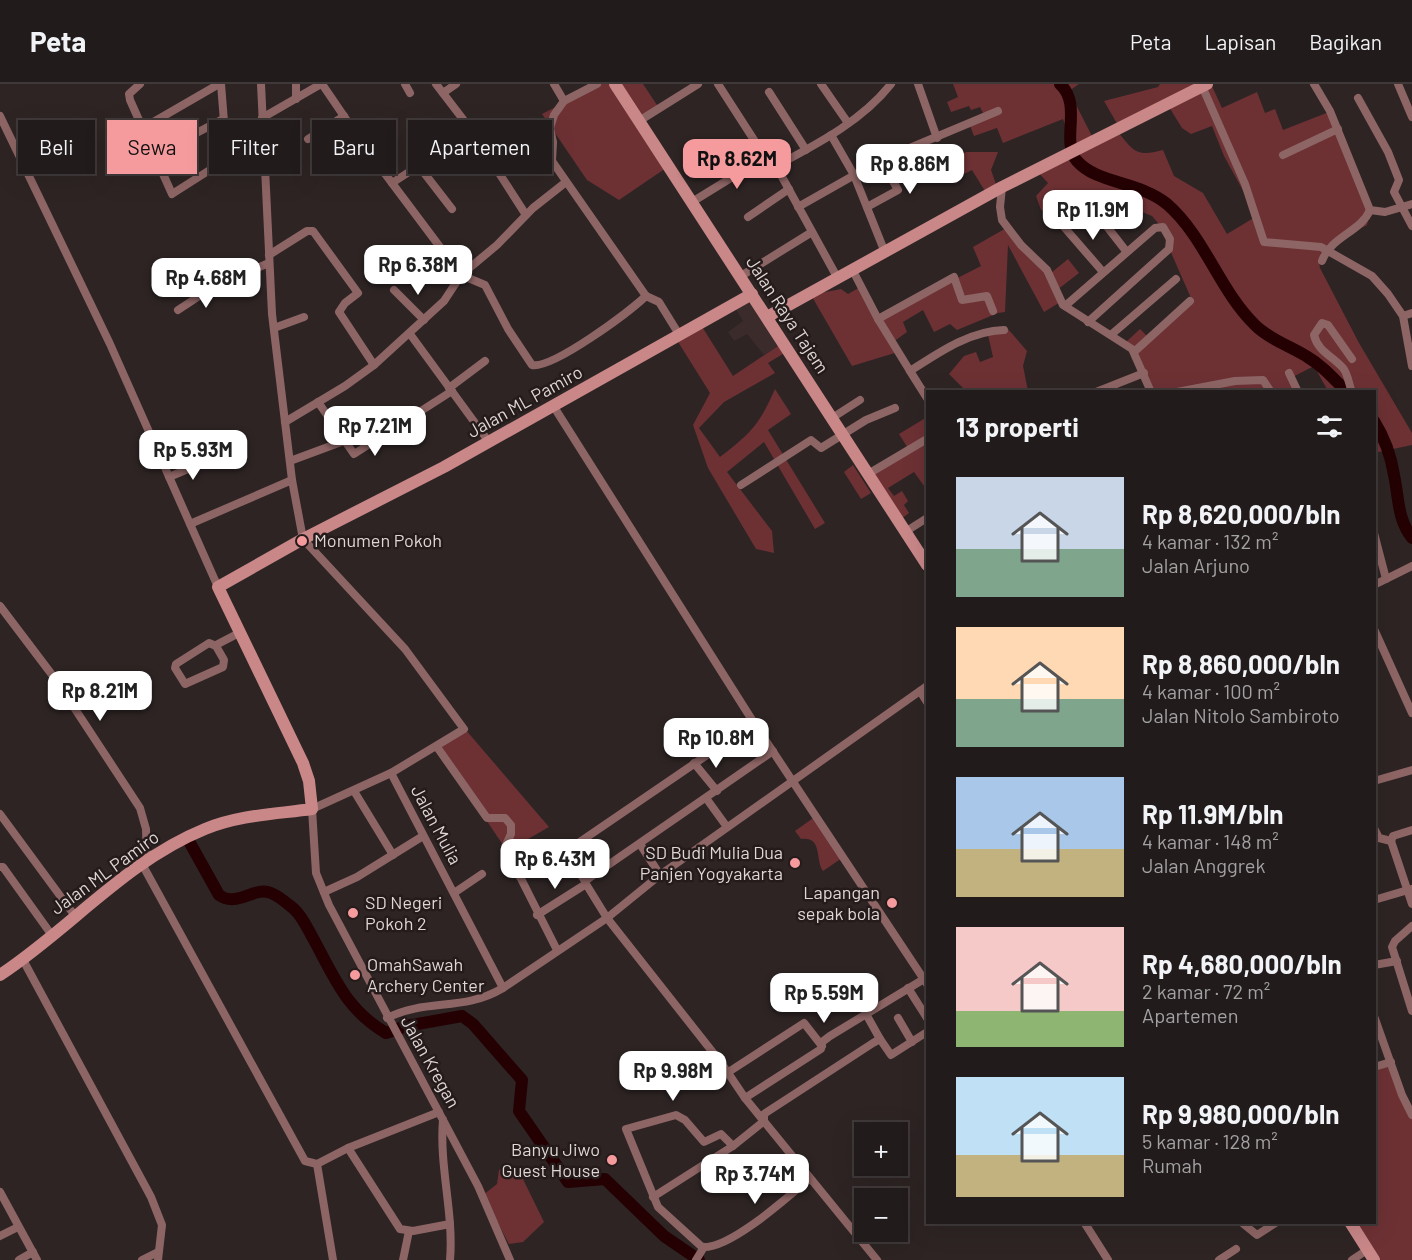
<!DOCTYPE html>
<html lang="id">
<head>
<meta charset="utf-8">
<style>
	body { margin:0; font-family:Barlow,sans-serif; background:#2e2828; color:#f1f3f6; height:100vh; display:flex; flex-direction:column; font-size:22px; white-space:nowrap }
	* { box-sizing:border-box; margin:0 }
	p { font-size:20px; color:#a2a1a3 }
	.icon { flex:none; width:33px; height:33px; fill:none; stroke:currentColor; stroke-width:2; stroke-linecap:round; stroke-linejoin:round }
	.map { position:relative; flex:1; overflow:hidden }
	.sheet { position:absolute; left:926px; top:306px; width:450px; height:834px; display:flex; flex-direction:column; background:#221b1b; border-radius:0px; box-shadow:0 6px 24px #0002,0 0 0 2px #3f393a }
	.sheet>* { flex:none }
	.banner { position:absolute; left:18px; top:36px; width:570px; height:54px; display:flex; gap:12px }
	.buttons { position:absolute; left:854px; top:1038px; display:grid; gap:12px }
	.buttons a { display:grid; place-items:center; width:54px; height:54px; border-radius:0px; background:#221b1b; box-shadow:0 6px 24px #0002,0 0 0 2px #3f393a; font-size:30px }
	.price { position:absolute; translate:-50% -51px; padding:0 14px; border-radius:12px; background:#fff; color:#222; font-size:20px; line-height:39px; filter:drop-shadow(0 2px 3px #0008) }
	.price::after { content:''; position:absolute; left:50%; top:36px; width:18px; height:14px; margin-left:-9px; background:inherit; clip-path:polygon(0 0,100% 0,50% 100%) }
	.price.active { background:#f59b9d; color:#111 }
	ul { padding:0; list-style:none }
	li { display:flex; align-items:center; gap:18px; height:150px; padding:0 30px }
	li span { display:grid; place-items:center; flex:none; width:168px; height:120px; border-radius:0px; color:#555 }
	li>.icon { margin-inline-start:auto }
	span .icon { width:72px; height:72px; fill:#fffc; stroke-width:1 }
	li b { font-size:26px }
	h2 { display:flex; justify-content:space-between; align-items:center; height:72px; padding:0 30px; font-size:26px }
	.tag { padding:0 21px; border-radius:0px; background:#221b1b; box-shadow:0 6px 24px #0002,0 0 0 2px #3f393a; font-size:21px; line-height:54px }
	.tag.active { background:#f59b9d; color:#111 }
	header { display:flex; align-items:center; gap:36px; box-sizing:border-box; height:84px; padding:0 30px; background:#221b1b; border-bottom:2px solid #3f393a }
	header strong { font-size:28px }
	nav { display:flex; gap:33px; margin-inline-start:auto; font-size:21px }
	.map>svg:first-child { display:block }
	.built { fill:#3b2c2b }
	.green { fill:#6d3134 }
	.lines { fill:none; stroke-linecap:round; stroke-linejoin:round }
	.river { stroke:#240003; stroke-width:12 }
	.street { stroke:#8e6565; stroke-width:8 }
	.secondary { stroke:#c98788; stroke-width:12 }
	.poi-dot { fill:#f59b9d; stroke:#251b1b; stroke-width:2 }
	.labels { text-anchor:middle; stroke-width:5; stroke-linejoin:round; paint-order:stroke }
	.street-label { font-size:18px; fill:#ded7d6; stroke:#251b1b }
	.poi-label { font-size:18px; fill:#ded7d6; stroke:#251b1b; text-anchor:start }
</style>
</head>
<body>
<header>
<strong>Peta</strong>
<nav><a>Peta</a><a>Lapisan</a><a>Bagikan</a></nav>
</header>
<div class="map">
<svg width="1412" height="1176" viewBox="0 0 1412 1176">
	<rect width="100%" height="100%" fill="#2e2424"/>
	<!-- built -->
	<path class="built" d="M749,213L781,260L764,271L747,250L734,257L728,248L743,237L734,222Z"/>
	<!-- green -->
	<g class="green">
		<path d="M600,0H610L666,84L619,116L587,96L542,30Z"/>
		<path d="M612,0H643L659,24L637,38Z"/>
		<path d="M953,0H1079L1069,7L1095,58L1118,48C1134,68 1137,73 1163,66L1174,92L1203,109L1227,150L1257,132L1224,72L1212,42L1191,50L1182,44L1169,23L1211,0L1222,24L1257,8L1265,29L1275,25L1283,46L1329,28L1370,126L1367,141C1350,150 1315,161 1320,184L1359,259L1412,349V361L1374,369V308L1328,307L1314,282L1289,295L1299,307H1151L1126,258L1140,245L1149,254L1191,214L1158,139L1152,132L1107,114L1092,124V118C1076,113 1067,120 1053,129L1041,126L1036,112L1048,99L1037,87L1069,72C1061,55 1069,49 1063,35L1003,59L997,44L974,52L969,39L985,33L980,23L971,26L969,22L951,28L947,18L958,13Z"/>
		<path d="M1160,0H1201L1119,43L1104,17L1158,3Z"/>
		<path d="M967,68H998L991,86L998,106L988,112L972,86L964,90L958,77L946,81L944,73Z"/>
		<path d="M1008,143L1051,189L1068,175L1079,189L1057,206L1062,217L1044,228L1008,161L1005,228L998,229L957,246L950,240L934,248L923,226L903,238L907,248L893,258L898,268L852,282L811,211L841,205L848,210L862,202L879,234L981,182L973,163Z"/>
		<path d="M701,241L733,292L781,260L786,268L768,279L775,289L724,318L699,344L720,373C751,349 759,341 775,305L791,330L768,346L825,439L815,445L764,358L727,388L772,447L774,469L756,465L708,384L693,341L710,309L675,253Z"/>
		<path d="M1008,245L1027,267L1023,282L1028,307H966L949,290L964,272L976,268L980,278L993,273L988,251Z"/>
		<path d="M927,333V406L914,388L888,404L894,412L902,407L908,417L904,421L909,429L897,438L868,392L909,366L899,350Z"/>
		<path d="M853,381L871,409L861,415L844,388Z"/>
		<path d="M465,645L549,743L507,767L438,664Z"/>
		<path d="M816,732L842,774L823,787C815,776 823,752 801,755L795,747Z"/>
		<path d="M1390,979L1412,1034V1176H1377L1353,1139L1374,1138V984Z"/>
		<path d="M508,1078L520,1089L544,1138L523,1158L509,1160L483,1111L497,1100L499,1086Z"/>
	</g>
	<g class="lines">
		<!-- river -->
		<g class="river">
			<path d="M1060,0C1083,21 1060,57 1077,77C1097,100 1139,97 1167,120C1205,153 1219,206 1255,241C1269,255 1290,262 1306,272C1323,282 1333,294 1347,308"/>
			<path d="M1374,337C1384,353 1391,372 1394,391C1399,414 1397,434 1412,454"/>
			<path d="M190,759L219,811C237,824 254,802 271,809C279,812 288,820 294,825C303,833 308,846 314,856C335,895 347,926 386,949L406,942L462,932L473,940L522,996L519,1027L568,1098L605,1095L664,1152L699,1176"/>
		</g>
		<!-- street -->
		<g class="street">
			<path d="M140,0L129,10L130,16L172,110L227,75L262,58"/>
			<path d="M221,0L227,75"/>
			<path d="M261,0L272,230L292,396L303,455L405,565L464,645L391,689L312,725L316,789L329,821L478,1102L510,1176"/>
			<path d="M322,0L365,63L461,191L485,201L508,245L532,281C553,285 629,228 646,212"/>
			<path d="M405,0L410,9"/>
			<path d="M436,0L472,47L526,131"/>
			<path d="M554,0L564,17"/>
			<path d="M597,0L564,17L554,31L550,44L553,58L552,77L646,212"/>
			<path d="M718,0L765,73L776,82L837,193"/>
			<path d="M821,0L848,39"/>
			<path d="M918,0L937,54"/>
			<path d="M1314,0L1330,27L1370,126L1385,128L1412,120"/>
			<path d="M1398,0L1412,33"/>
			<path d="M1202,2L1245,100L1264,158L1321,163L1372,192L1388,210L1403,232L1412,282"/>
			<path d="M769,8L806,66"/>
			<path d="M443,9L456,0"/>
			<path d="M1358,14L1388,68L1399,96L1394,108L1412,142"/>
			<path d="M296,15V0"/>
			<path d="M0,32L110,260L218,503"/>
			<path d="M262,34L321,0"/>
			<path d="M639,37L698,0"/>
			<path d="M143,44L219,0"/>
			<path d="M831,51L854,91L884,166"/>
			<path d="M308,55L344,32"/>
			<path d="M713,64L733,93"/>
			<path d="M514,68L550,44"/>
			<path d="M155,71L223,35"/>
			<path d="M1283,71L1338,45"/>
			<path d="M418,81L452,125"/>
			<path d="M776,82C817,60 862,37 891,0"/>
			<path d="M392,99L472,47"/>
			<path d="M1002,103L1000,123L1002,136L1021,161L1047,186L1063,221L1132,265L1151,308"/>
			<path d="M692,118L765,73"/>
			<path d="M798,123L881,76L998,27"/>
			<path d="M867,123L898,106L881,76"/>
			<path d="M1094,126L1126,167"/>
			<path d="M748,133L789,105"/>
			<path d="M1064,143L1103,188"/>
			<path d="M269,171L307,147H313L358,209L345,219L339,228L374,281"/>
			<path d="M1322,177C1331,152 1361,148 1370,126"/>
			<path d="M852,185L878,235L910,287"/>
			<path d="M741,192L812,148"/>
			<path d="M394,206L424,236"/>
			<path d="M646,212L659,218L680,252"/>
			<path d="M1065,222L1155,144L1163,143L1170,155L1169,165L1088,238"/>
			<path d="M178,226L216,201L269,179"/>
			<path d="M1403,232L1412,229"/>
			<path d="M878,235L954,193L962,216L987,212L993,227"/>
			<path d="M274,244L304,233"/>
			<path d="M410,250L489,358"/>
			<path d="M1112,250L1176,195"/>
			<path d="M1134,268L1190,217"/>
			<path d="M1352,275L1328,241L1322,239L1314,251C1318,268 1333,272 1343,284C1348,290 1349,301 1352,308"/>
			<path d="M1289,289L1298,308"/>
			<path d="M449,304L485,277"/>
			<path d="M1096,308L1144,289"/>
			<path d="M1177,308L1235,297L1263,296L1271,308"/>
			<path d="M927,314L910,287C938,269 969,247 1004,246"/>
			<path d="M318,318L354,370L452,307"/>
			<path d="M554,323L754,639L927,900"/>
			<path d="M832,334L860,316"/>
			<path d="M285,338L345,302L374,281L444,217L461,191L497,161L533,124L566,98"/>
			<path d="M290,377L344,357"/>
			<path d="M868,390L927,355"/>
			<path d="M169,393L207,377"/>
			<path d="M741,401L811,356L821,364L866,336L895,324"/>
			<path d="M190,440L292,396"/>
			<path d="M905,448L927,434"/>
			<path d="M1374,449L1386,495"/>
			<path d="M1374,501L1412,482"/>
			<path d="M0,522L56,596L140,724L146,745L147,776"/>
			<path d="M1374,545L1412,629"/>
			<path d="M209,559L216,562L224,576L223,583L185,600L175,584L176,580Z"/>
			<path d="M216,561L239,549"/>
			<path d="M920,607L927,618"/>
			<path d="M437,663L487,734H505L511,741V750L505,763L557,866"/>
			<path d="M694,679L717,707"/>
			<path d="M391,689L503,904"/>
			<path d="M1374,697L1412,686"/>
			<path d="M354,707L393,771"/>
			<path d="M706,714L727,743"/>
			<path d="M0,730L75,832"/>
			<path d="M1374,744L1379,754L1391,757"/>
			<path d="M1391,757L1412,820"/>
			<path d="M1391,757L1393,752L1412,746"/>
			<path d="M640,760L660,791"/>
			<path d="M565,768L585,797L773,667"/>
			<path d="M142,780L305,1077L317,1080L348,1064L439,1028"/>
			<path d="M0,783H3L51,850"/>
			<path d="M519,792L565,768L754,639"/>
			<path d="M324,808L357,793L423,752"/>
			<path d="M454,809L482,790"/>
			<path d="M1374,816L1411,805"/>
			<path d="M537,831L586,800L607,834L722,980L745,1014L877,1176"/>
			<path d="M1412,842L1395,857L1392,863L1412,927"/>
			<path d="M22,874L151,1113L162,1141L158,1176"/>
			<path d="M1374,881L1397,877"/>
			<path d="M908,904L927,934"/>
			<path d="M866,930L880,955"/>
			<path d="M1374,932L1402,1011L1412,1031"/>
			<path d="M387,934C427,914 463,928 503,904L607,834L660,791L927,602"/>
			<path d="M898,934L912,958"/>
			<path d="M1374,983L1391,978"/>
			<path d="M727,989L804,939L822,962"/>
			<path d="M745,1014L821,965L822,958L830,952L924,895"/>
			<path d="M443,1036C439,1083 454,1129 450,1176"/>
			<path d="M733,1062L721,1050L704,1058L685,1036L676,1031L626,1045L658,1123L702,1163C729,1166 788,1113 809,1095"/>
			<path d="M348,1064L400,1145L413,1147L450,1140"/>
			<path d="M317,1080L333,1176"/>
			<path d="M0,1108L37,1176"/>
			<path d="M653,1113L733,1062L764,1037V1030L873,959L880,955L891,971L927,948"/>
			<path d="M1084,1138L1108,1176"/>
			<path d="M1241,1138L1257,1151L1277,1138"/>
			<path d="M0,1152L18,1143"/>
			<path d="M19,1176L33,1168"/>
			<path d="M142,1176L158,1168"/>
			<path d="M403,1176L409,1147"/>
			<path d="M696,1176L704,1163"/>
			<path d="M1219,1176L1236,1165"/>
			<path d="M1352,1176L1367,1166"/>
		</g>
		<!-- secondary -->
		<g class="secondary">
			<path d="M615,0L927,481"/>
			<path d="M767,233L1002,103L1207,0"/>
			<path d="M0,891C70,845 126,777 205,745C239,731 276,730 312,725L309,697L303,679L218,503L303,455L444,383L752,210"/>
			<path d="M1350,1138L1374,1176"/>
		</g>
	</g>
	<!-- markers -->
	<g class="poi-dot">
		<circle cx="302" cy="457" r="6"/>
		<circle cx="795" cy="779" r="6"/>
		<circle cx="892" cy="819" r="6"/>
		<circle cx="353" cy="829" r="6"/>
		<circle cx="355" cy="891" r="6"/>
		<circle cx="612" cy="1076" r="6"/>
	</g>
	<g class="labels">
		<!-- street labels -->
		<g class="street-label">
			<text transform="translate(787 231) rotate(57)" y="6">Jalan Raya Tajem</text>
			<text transform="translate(525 318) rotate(-29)" y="6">Jalan ML Pamiro</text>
			<text transform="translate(436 741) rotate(62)" y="6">Jalan Mulia</text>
			<text transform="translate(105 789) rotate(-36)" y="6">Jalan ML Pamiro</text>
			<text transform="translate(430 978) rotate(61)" y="6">Jalan Kregan</text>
		</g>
		<!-- poi labels -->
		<g class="poi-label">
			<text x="314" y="463">Monumen Pokoh</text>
			<text x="783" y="775" text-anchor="end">SD Budi Mulia Dua<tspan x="783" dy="21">Panjen Yogyakarta</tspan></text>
			<text x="880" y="815" text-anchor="end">Lapangan<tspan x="880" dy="21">sepak bola</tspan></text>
			<text x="365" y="825">SD Negeri<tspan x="365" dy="21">Pokoh 2</tspan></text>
			<text x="367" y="887">OmahSawah<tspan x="367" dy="21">Archery Center</tspan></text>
			<text x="600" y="1072" text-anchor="end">Banyu Jiwo<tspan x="600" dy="21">Guest House</tspan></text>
		</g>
	</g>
</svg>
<div class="buttons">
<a>+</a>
<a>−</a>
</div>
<b class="price active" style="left:737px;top:106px">Rp 8.62M</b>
<b class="price" style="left:910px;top:111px">Rp 8.86M</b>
<b class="price" style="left:1093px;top:157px">Rp 11.9M</b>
<b class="price" style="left:418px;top:212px">Rp 6.38M</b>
<b class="price" style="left:206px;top:225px">Rp 4.68M</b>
<b class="price" style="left:375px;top:373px">Rp 7.21M</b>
<b class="price" style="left:193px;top:397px">Rp 5.93M</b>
<b class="price" style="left:100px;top:638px">Rp 8.21M</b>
<b class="price" style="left:716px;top:685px">Rp 10.8M</b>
<b class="price" style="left:555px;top:806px">Rp 6.43M</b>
<b class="price" style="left:824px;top:940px">Rp 5.59M</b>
<b class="price" style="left:673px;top:1018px">Rp 9.98M</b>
<b class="price" style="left:755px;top:1121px">Rp 3.74M</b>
<div class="banner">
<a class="tag">Beli</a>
<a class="tag active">Sewa</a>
<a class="tag">Filter</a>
<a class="tag">Baru</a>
<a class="tag">Apartemen</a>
</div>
<section class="sheet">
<h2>13 properti<svg class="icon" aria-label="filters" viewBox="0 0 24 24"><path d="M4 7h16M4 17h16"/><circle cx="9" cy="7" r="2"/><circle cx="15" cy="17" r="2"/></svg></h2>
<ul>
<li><span style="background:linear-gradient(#c9d6e8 60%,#7fa58c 0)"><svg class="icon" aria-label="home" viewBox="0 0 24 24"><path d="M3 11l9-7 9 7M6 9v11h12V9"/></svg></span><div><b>Rp 8,620,000/bln</b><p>4 kamar · 132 m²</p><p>Jalan Arjuno</p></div></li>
<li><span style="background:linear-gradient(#ffd9b3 60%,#7fa58c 0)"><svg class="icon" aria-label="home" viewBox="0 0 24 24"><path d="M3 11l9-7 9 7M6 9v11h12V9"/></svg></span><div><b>Rp 8,860,000/bln</b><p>4 kamar · 100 m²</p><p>Jalan Nitolo Sambiroto</p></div></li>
<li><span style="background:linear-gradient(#a9c7e8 60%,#c2b280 0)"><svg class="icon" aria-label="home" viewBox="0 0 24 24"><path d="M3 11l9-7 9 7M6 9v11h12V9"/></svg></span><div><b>Rp 11.9M/bln</b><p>4 kamar · 148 m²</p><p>Jalan Anggrek</p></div></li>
<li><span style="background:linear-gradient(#f6c9c9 70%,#8fb573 0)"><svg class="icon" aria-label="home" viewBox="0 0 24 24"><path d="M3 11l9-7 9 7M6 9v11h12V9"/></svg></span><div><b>Rp 4,680,000/bln</b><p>2 kamar · 72 m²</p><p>Apartemen</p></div></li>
<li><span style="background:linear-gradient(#bfe0f5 65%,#c2b280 0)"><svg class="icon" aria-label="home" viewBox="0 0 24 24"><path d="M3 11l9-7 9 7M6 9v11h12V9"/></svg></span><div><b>Rp 9,980,000/bln</b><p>5 kamar · 128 m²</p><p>Rumah</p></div></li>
</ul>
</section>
</div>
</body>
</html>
